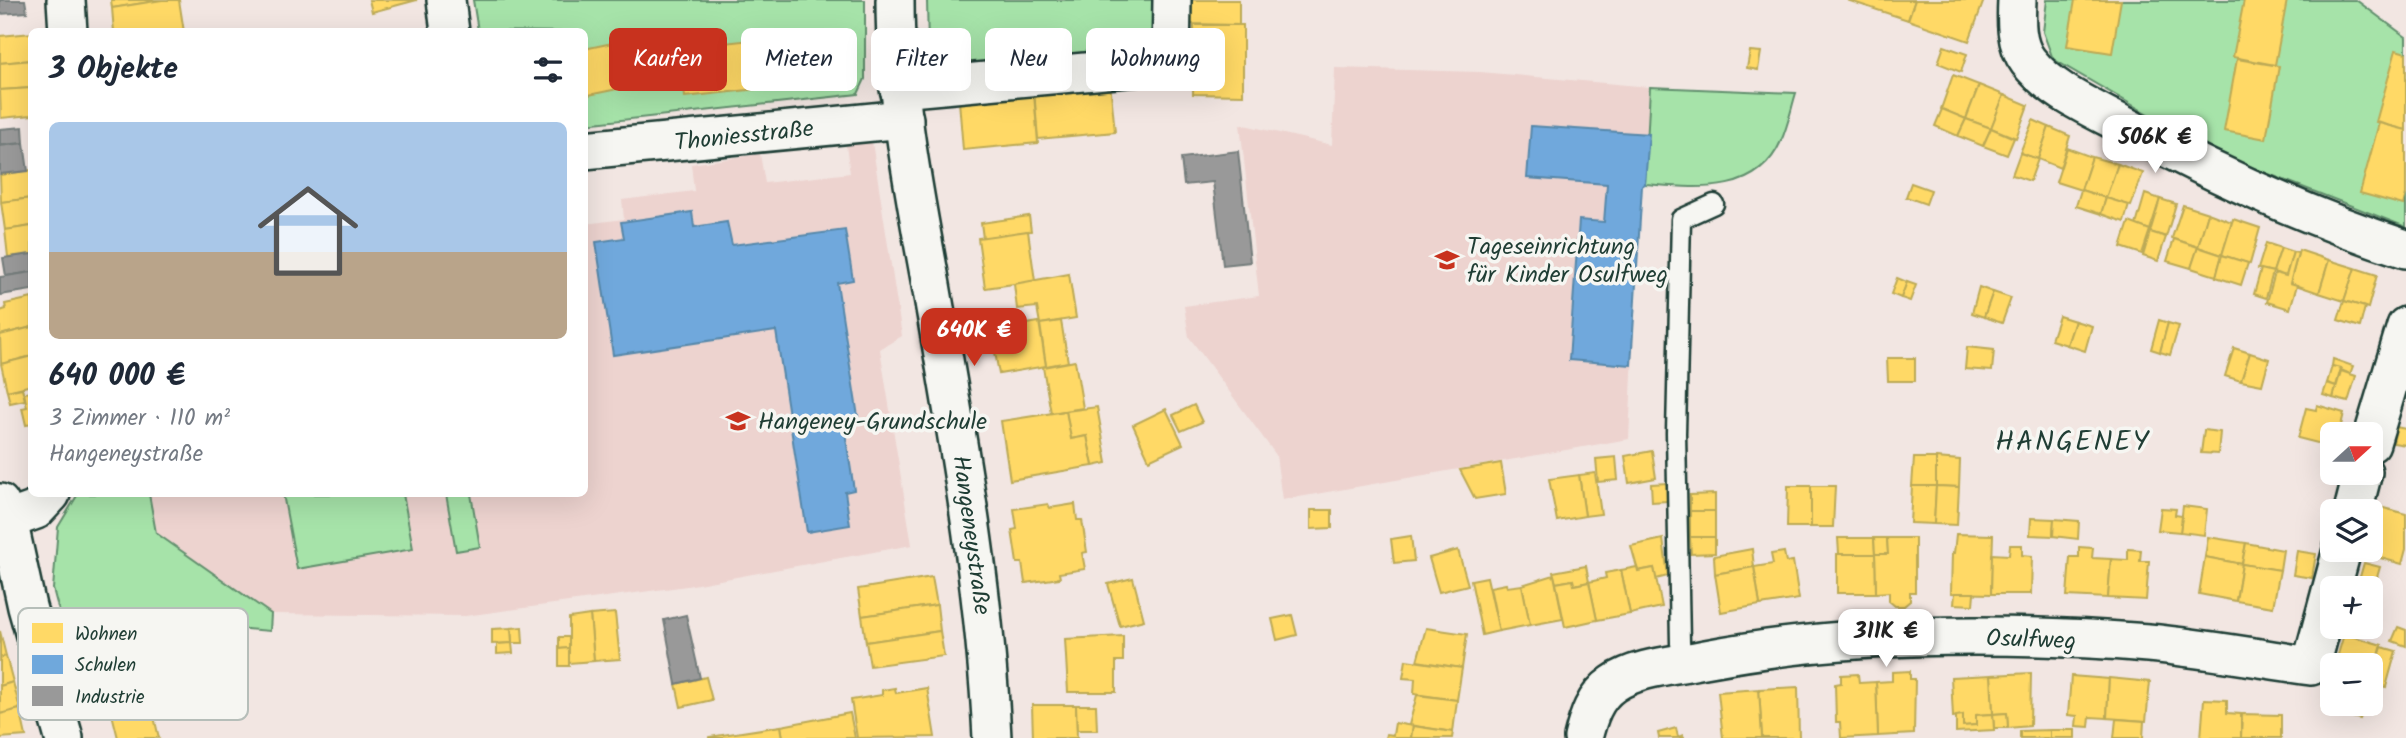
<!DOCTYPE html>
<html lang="de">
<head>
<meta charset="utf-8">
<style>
	body { margin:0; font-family:Kalam,sans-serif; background:#f2f2f3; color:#1f2937; height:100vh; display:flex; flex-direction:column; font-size:26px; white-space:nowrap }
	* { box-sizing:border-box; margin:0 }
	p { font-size:23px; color:#747a83 }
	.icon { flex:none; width:38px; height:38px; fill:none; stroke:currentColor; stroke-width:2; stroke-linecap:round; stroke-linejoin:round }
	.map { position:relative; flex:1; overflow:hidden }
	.sheet { position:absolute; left:28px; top:28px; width:560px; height:469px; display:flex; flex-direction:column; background:#fff; border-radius:10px; box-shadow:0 7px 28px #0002 }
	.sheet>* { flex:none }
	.top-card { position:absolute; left:609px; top:28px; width:665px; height:63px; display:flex; gap:14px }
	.needle { width:46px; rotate:69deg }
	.controls { position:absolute; left:2320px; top:422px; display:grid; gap:14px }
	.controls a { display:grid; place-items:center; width:63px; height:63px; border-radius:10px; background:#fff; box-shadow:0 7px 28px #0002; font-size:35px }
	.price { position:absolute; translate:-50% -60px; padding:0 16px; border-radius:14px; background:#fff; color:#222; font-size:23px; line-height:46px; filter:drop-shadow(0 2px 4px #0008) }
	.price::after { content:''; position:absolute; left:50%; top:42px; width:21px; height:16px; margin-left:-10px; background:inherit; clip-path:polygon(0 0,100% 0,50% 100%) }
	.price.on { background:#c8321e; color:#fff }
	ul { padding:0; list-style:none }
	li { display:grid; align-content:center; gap:14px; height:371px; padding:0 21px }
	li span { display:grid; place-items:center; height:217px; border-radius:10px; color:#555 }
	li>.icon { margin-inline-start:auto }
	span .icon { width:126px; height:126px; fill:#fffc; stroke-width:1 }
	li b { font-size:30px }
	h2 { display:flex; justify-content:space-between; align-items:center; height:84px; padding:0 21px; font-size:30px }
	.tag { padding:0 24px; border-radius:10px; background:#fff; box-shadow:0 7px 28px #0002; font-size:24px; line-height:63px }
	.tag.on { background:#c8321e; color:#fff }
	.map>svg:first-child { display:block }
	.built { fill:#edd3cf }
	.green { fill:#a6e3a9; stroke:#62906e; stroke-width:2 }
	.homes { fill:#ffd966; stroke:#bcaa57; stroke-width:2 }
	.schools { fill:#6fa8dc; stroke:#5788aa; stroke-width:2 }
	.industry { fill:#999; stroke:#747d7b; stroke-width:2 }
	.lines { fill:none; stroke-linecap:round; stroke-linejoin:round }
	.service-casing { stroke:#1f3d34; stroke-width:23 }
	.minor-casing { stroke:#1f3d34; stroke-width:42 }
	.service { stroke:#f6f6f2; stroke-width:18 }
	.minor { stroke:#f6f6f2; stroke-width:37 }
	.labels { text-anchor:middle; stroke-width:7; stroke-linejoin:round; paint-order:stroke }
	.street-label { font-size:24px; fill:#1f3d34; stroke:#f6f6f2 }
	.poi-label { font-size:24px; fill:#1f3d34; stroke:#f6f6f2; text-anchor:start }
	.quarter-label { font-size:28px; letter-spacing:2px; fill:#1f3d34; stroke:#f6f6f2 }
	.key { fill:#f6f6f2; stroke:#b6beb9; stroke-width:2 }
	.key-label { font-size:19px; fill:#1f3d34 }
</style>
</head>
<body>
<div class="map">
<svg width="2406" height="738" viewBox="0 0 2406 738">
	<rect width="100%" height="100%" fill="#f2e6e2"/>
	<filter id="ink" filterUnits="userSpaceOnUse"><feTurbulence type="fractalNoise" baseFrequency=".0143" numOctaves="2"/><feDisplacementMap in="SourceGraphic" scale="14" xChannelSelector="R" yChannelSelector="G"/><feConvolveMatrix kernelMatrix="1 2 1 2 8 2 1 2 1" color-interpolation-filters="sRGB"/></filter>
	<g filter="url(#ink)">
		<!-- built -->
		<g class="built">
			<path d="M1335,68L1480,72L1650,87L1645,184L1642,187L1639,224L1629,439L1282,500L1276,455L1189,337L1184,306L1259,296L1240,124L1332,145Z"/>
			<path d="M872,142L902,336L880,349L912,545L687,586L465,616L271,614L156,533L149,494H584L585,224L624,219L622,200L694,191L691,164L760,154L765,183L850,173L846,146Z"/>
		</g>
		<!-- green -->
		<g class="green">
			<path d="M473,0H865V79L858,94L585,124L584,32L478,31Z"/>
			<path d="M927,0H1163V45L1146,57L953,73L928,48Z"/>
			<path d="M2047,0H2356L2406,37V227L2217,154L2053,59L2043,32Z"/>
			<path d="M1650,87L1796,93C1791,109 1788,126 1781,141C1757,197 1695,188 1645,184Z"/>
			<path d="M78,494H149L156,533L271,614L270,631L150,621L68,645L53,589L58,527Z"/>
			<path d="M283,494H403L413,549L297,569Z"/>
			<path d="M446,494H471L480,547L456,551Z"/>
		</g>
		<!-- homes -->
		<g class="homes">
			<path d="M111,0H162L112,8Z"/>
			<path d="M162,0H179L184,32H114L112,8Z"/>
			<path d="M369,0H417L372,12Z"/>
			<path d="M1190,0H1239V25L1189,24Z"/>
			<path d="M1847,0H1915L1908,20Z"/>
			<path d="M1915,0H1984L1969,41L1908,20Z"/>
			<path d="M2075,0H2121L2112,53L2067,46Z"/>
			<path d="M2244,0H2287L2275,65L2233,57Z"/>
			<path d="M1194,25H1243V95L1193,94Z"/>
			<path d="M823,32L829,81L757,89L751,40Z"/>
			<path d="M32,33V60L0,63V36Z"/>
			<path d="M636,38L646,83L584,96V49Z"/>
			<path d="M751,40L757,89L685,97L679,48Z"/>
			<path d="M1944,46L1967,54L1961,72L1938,63Z"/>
			<path d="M2396,50L2406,53V130L2376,122Z"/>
			<path d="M1750,51L1761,52L1758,70L1747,68Z"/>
			<path d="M2237,59L2279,66L2266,139L2224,131Z"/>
			<path d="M32,60V88L0,90V63Z"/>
			<path d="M1953,75L1979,85L1966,119L1941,109Z"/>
			<path d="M1110,82L1115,132L1038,139L1034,90Z"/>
			<path d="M1979,85L2004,95L1991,128L1966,119Z"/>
			<path d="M32,88V115L1,118L0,90Z"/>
			<path d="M1034,94L1038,143L963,150L959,101Z"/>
			<path d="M2004,95L2028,105L2016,138L1991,128Z"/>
			<path d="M1942,109L1966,119L1958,136L1935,126Z"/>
			<path d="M1966,119L1991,128L1983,146L1958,136Z"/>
			<path d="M2033,120L2049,127L2038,159L2020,153Z"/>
			<path d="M2379,123L2406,130V194L2403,205L2360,193Z"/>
			<path d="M2049,127L2070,136L2060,168L2038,159Z"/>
			<path d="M1991,128L2014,138L2007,155L1983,146Z"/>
			<path d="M2067,148L2092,157L2081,190L2056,182Z"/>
			<path d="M2020,153L2038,159L2030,181L2012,175Z"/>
			<path d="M2092,157L2118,164L2106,198L2081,190Z"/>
			<path d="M2118,164L2143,173L2131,206L2106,198Z"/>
			<path d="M32,170V198L1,202L0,175Z"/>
			<path d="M1911,183L1931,190L1926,204L1906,197Z"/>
			<path d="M2081,190L2106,198L2101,214L2076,206Z"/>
			<path d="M2145,194L2160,199L2150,230L2136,225Z"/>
			<path d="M32,198V226L5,230L1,202Z"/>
			<path d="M2106,198L2129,205L2124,222L2101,214Z"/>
			<path d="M2160,199L2176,204L2166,237L2150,232Z"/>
			<path d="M2183,205L2208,213L2198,247L2172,238Z"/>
			<path d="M2208,213L2232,222L2222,255L2198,247Z"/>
			<path d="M1029,216L1031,231L983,238L981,223Z"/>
			<path d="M2233,219L2260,228L2250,264L2222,255Z"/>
			<path d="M2129,222L2150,230L2142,254L2121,247Z"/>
			<path d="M32,226V254L8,257L5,230Z"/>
			<path d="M1028,231L1035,281L985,288L978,238Z"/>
			<path d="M2150,232L2166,237L2158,261L2143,256Z"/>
			<path d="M2174,239L2198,247L2191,268L2167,261Z"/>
			<path d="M2266,243L2281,248L2273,272L2258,269Z"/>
			<path d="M2198,247L2222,255L2216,276L2191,268Z"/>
			<path d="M2281,248L2293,252L2286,276L2273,272Z"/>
			<path d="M2299,250L2329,260L2319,293L2290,283Z"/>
			<path d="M2293,252L2298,253L2290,283L2297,285L2290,309L2267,302L2275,273L2286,276Z"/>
			<path d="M2222,255L2248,263L2241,285L2216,277Z"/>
			<path d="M2329,260L2355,268L2344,301L2319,293Z"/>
			<path d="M2355,268L2377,275L2368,308L2344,301Z"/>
			<path d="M2261,269L2273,272L2266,298L2254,294Z"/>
			<path d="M1069,274L1076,318L1040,324L1037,307L1017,309L1014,284Z"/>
			<path d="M1897,278L1907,282L1901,298L1891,294Z"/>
			<path d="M1907,282L1916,285L1910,301L1901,298Z"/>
			<path d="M1979,287L1993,292L1984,317L1972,313Z"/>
			<path d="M1993,292L2011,298L2002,323L1984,317Z"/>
			<path d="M32,298V327L0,335V311L6,309L5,304Z"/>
			<path d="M2344,301L2365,307L2360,327L2338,320Z"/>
			<path d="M2059,316L2075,321L2067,345L2051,340Z"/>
			<path d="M2159,320L2168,323L2160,352L2151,349Z"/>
			<path d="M1061,321L1068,362L1046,366L1040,324Z"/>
			<path d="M2075,321L2092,326L2085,351L2067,345Z"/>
			<path d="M1039,322L1046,366L999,374L991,330Z"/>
			<path d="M2168,323L2179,326L2170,355L2160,352Z"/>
			<path d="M32,327V356L1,364L0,335Z"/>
			<path d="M1967,347L1994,350L1992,371L1965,369Z"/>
			<path d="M2234,348L2250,353L2241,381L2225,376Z"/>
			<path d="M2250,353L2269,359L2262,385L2241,381Z"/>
			<path d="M32,356V385L7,391L1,364Z"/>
			<path d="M1887,358H1915V381H1888Z"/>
			<path d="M2333,359L2353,366L2350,374L2332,366Z"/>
			<path d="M1075,361L1083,408L1051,413L1043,367Z"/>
			<path d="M2332,366L2341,368L2336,386L2327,383Z"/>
			<path d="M2341,371L2356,376L2348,402L2333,398Z"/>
			<path d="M2327,383L2336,386L2333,398L2323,395Z"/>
			<path d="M22,388L25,400L10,403L7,391Z"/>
			<path d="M32,392V424L26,425L22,408L27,407L24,393Z"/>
			<path d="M1194,405L1202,422L1181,431L1173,415Z"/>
			<path d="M2317,405L2344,413L2339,434H2333V447L2298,438L2306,408L2316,410Z"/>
			<path d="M1097,407L1107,463L1093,466L1087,436L1071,439L1066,411Z"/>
			<path d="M1166,409L1183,444L1149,460L1133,425Z"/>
			<path d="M1066,411L1071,439L1087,436L1093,466L1010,480L1001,421Z"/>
			<path d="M2396,427L2406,429V445L2393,443Z"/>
			<path d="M2204,430L2220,432L2218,454L2201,453Z"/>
			<path d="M1652,451L1656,478L1629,483L1625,456Z"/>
			<path d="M1616,457L1618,480L1598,482L1596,459Z"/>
			<path d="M1914,458H1936V486H1912Z"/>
			<path d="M1936,458L1960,460L1959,487L1936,486Z"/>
			<path d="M1501,463L1506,494L1475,499L1460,470Z"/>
			<path d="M1595,473L1601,514L1585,516L1579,475Z"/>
			<path d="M1579,475L1585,516L1557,521L1549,479Z"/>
			<path d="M1667,483V501L1652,502L1651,484Z"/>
			<path d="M1788,486H1811V527H1787Z"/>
			<path d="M1811,486H1835L1833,527H1811Z"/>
			<path d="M1912,486H1936L1934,524L1910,523Z"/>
			<path d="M1936,486L1959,487L1957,525L1934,524Z"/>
			<path d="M1715,494V511H1690V495Z"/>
			<path d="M1048,504L1050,508L1075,504L1077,520H1082L1087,552L1082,553L1085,569L1059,573L1060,578L1025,583L1022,563H1017L1012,530L1017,529L1014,509Z"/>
			<path d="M2183,506L2207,509L2204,535L2180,532Z"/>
			<path d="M2380,507L2406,514V549L2402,564L2366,554L2371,550V536Z"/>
			<path d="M2161,508L2176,509L2175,515L2182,516L2180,532L2158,530Z"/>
			<path d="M1311,510H1332V528L1311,529Z"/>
			<rect x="1690" y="511" width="25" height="26"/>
			<path d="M2031,518L2054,519L2053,536L2030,535Z"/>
			<path d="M2054,519L2079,521L2078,539L2053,536Z"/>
			<path d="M1956,534L1993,535L1991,594L1951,593L1952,553H1954Z"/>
			<path d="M1411,536L1414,561L1394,563L1391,539Z"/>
			<path d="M1690,537H1715V553L1691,554Z"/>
			<path d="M2208,537L2246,543L2242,564L2205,557Z"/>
			<path d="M1838,538H1874L1875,554H1839Z"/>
			<path d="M1874,538H1887L1888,554H1875Z"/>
			<path d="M1887,538H1915V592H1910V601L1904,606H1895L1889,601V592L1876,593L1875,554H1888Z"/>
			<path d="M1663,539L1668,576L1656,579L1654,568L1638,571L1631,546Z"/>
			<path d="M2246,543L2283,550L2280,570L2242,564Z"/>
			<path d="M2010,545H2022V555L2032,556L2031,594H1991L1992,554L2009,555Z"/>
			<path d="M2079,547L2093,548L2092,558L2111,559L2108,598L2067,596L2070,557H2079Z"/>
			<path d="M1752,549L1754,567L1715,574L1714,556Z"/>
			<path d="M2128,549L2141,550L2140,561H2149L2146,600L2108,598L2111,559L2128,560Z"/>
			<path d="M1458,550L1468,585L1439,592L1429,558Z"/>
			<path d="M2297,551L2316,554L2312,578L2293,575Z"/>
			<path d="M1784,552L1786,562L1793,561L1799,599L1760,605L1754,567L1773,564L1771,554Z"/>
			<path d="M1837,554H1875L1876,593H1837Z"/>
			<path d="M2205,557L2242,564L2236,601L2199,594Z"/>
			<path d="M2364,563L2380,567L2373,591L2357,587Z"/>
			<path d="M2242,564L2280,570L2273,607L2236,601Z"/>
			<path d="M1586,566L1589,582L1574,585L1573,580L1556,583L1553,572Z"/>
			<path d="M1637,567L1638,571L1654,568L1662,607L1630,614L1621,570Z"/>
			<path d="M1754,567L1760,605L1721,612L1715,574Z"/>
			<path d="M1621,570L1630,614L1597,620L1589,582L1606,578L1605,573Z"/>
			<path d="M1554,575L1563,619L1530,625L1522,585Z"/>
			<path d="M932,577L937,605L862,616L858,589Z"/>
			<path d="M1487,577L1499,631L1482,635L1471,580Z"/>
			<path d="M1133,578L1144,620L1120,626L1108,584Z"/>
			<path d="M1573,580L1574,585L1589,582L1597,620L1565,627L1556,583Z"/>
			<path d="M1506,584L1507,587L1522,585L1530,625L1499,631L1490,587Z"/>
			<path d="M1955,593H1974L1973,605L1954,604Z"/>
			<path d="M937,605L940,631L866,642L862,616Z"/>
			<path d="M615,613L620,659L594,661L590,615Z"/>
			<path d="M590,615L594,661L569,663V618Z"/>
			<path d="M1292,615L1297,635L1277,640L1272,619Z"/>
			<path d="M522,627L523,643H512L511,628Z"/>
			<path d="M2398,627L2406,630V646L2392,641Z"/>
			<path d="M511,628L512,643L492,644V629Z"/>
			<path d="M1426,628L1467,634L1462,668L1417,661Z"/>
			<path d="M0,631L6,656L0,658Z"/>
			<path d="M940,631L944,656L870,666L866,642Z"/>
			<path d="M2344,634L2382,645L2371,683V665H2335Z"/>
			<path d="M1123,636V661H1116V692H1068L1065,639Z"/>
			<path d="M559,637H569V648L559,649Z"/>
			<path d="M512,643L513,653L497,654V644Z"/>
			<path d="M2382,647L2396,651L2386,687L2371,684Z"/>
			<path d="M569,648V666H559V649Z"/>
			<path d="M6,656L13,682L0,686V658Z"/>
			<path d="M1406,660L1462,668L1457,700L1414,694L1415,679L1403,678Z"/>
			<path d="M1910,671V679H1915L1914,734L1878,736L1876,682L1892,681V672Z"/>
			<path d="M2031,673L2030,726L2008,728L2007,713L1993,714L1991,675Z"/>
			<path d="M1858,674L1859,683L1876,682L1878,736L1841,738L1840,722H1836L1835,684L1841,683V675Z"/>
			<path d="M2333,674V704H2365L2360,719L2322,709Z"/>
			<path d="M1991,675L1993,714L1976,715V725L1963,726V715L1953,717L1951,677Z"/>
			<path d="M2071,676L2109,679L2107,718L2090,717L2089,727L2076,726L2077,716L2068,715Z"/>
			<path d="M706,677L712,700L681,707L676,684Z"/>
			<path d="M2109,678L2150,682L2146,721L2107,718Z"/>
			<path d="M13,682L20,709L0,714V686Z"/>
			<path d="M1798,687L1799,738H1762L1759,689Z"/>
			<path d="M895,688L896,693L927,688L935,737L857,738L851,700L882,695V690Z"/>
			<path d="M1759,689L1762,738H1723L1718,692Z"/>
			<path d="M1417,695L1457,700L1453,732L1409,725Z"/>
			<path d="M2204,699L2227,700V713L2241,714V738H2201Z"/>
			<path d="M2371,700L2376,701L2372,714L2363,711L2365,704H2371Z"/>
			<path d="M151,704L159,738H118L112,714Z"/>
			<path d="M1032,705H1076L1077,738H1033Z"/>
			<path d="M1076,705H1096L1097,730H1077Z"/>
			<path d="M20,709L26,736L0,738V714Z"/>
			<path d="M850,713L855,738H783L781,726Z"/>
			<path d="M2007,713L2008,728H1994L1993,714Z"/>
			<path d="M1993,714L1994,730L1956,732V716L1963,715V726L1976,725V715Z"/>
			<path d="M2242,714L2281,715V738H2241Z"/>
			<path d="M2116,719L2144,721L2143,738H2114Z"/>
			<path d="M1395,723L1413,726L1411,738H1385L1386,734L1393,735Z"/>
			<path d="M781,726L783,738H709V737Z"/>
			<path d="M1413,726L1453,732L1452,738H1411Z"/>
			<path d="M1676,728L1678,737L1683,735L1684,738H1659L1658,733Z"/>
			<rect x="2050" y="730" width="25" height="8"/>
			<path d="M2050,730V738H2020V731Z"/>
		</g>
		<!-- schools -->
		<g class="schools">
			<path d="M1531,126L1649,134L1645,184L1642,186L1631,365L1569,360L1579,220L1604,222L1607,184L1527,178Z"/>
			<path d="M692,212L694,227L727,222L732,245L845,230L853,280L837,283L859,423L844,425L854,490L845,492L850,525L807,532L776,331L613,355L596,242L624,238L621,222Z"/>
		</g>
		<!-- industry -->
		<g class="industry">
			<path d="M0,0H25L27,12L0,14Z"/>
			<path d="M23,127L24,143L0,145V129Z"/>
			<path d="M24,143L28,171L0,174V146Z"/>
			<path d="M1238,151L1250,262L1223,265L1213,182L1184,185L1181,158Z"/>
			<path d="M32,254V272L6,276L3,258Z"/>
			<path d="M32,272V290L0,295V277Z"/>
			<path d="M686,615L700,678L676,684L664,620Z"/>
		</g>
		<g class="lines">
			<!-- service casing -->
			<g class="service-casing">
				<path id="service" d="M1684,663L1680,643L1676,433L1681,219L1714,204"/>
			</g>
			<!-- minor casing -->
			<g class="minor-casing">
				<g id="minor">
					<path d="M66,0L68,32"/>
					<path d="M446,0L450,32"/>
					<path d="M895,0C895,96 914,191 931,285C957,436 985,585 992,738"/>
					<path d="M2017,0C2016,20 2015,44 2028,61C2052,92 2092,108 2125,126C2216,175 2307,217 2406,249"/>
					<path d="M899,89L1171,64L1172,0"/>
					<path d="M584,150L904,119"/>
					<path d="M2371,443L2406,326"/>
					<path d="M0,503L8,520L27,607L64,738"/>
					<path d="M2353,511L2363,472"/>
					<path d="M8,520L36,510L51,494"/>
					<path d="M1583,738C1588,718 1594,697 1613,684C1637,667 1676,665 1705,659C1846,632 2005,632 2148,643C2202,648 2257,658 2311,666L2342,550"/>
				</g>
			</g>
			<!-- service -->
			<use href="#service" class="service"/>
			<!-- minor -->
			<use href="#minor" class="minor"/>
		</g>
	</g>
	<!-- icons -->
	<defs>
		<g id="school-bare" transform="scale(1.89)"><path d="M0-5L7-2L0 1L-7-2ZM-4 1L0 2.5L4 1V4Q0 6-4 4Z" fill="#c8321e" stroke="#f6f6f2" stroke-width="2.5" paint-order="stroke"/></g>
	</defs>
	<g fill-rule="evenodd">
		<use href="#school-bare" x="1447" y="260"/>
		<use href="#school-bare" x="738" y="421"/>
	</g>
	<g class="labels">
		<!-- street labels -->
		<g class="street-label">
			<text transform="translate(744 135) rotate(-6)" y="8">Thoniesstraße</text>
			<text transform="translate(972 535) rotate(82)" y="8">Hangeneystraße</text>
			<text transform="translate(2031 639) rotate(2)" y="8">Osulfweg</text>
		</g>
		<!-- poi labels -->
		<g class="poi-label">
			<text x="1467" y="254">Tageseinrichtung<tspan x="1467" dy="28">für Kinder Osulfweg</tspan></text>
			<text x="758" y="429">Hangeney-Grundschule</text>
		</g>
		<!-- quarter labels -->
		<g class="quarter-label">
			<text x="2073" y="450">HANGENEY</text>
		</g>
	</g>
	<!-- legend -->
	<rect x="18" y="608" width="230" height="112" rx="10" class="key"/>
	<rect x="32" y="623" width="31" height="20" fill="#ffd966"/>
	<rect x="32" y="655" width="31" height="19" fill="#6fa8dc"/>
	<rect x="32" y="686" width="31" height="20" fill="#999"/>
	<g class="key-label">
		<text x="75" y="640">Wohnen</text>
		<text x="75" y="671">Schulen</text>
		<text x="75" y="703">Industrie</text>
	</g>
</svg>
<div class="controls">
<a><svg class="needle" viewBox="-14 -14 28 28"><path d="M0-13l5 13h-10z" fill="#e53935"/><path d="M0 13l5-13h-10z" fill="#747a83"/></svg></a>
<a><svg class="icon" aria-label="layers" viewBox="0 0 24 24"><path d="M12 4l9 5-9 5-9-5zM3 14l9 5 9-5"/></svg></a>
<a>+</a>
<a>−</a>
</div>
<b class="price" style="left:2155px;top:175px">506K €</b>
<b class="price on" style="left:974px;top:368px">640K €</b>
<b class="price" style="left:1886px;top:669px">311K €</b>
<div class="top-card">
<a class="tag on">Kaufen</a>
<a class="tag">Mieten</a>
<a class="tag">Filter</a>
<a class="tag">Neu</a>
<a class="tag">Wohnung</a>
</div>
<section class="sheet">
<h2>3 Objekte<svg class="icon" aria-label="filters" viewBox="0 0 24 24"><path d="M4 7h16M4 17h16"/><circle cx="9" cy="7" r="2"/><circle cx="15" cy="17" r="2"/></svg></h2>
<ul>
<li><span style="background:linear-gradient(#a9c7e8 60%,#b9a48a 0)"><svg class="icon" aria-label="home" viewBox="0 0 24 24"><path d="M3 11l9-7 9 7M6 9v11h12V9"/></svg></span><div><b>640 000 €</b><p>3 Zimmer · 110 m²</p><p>Hangeneystraße</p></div></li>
</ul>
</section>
</div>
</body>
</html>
